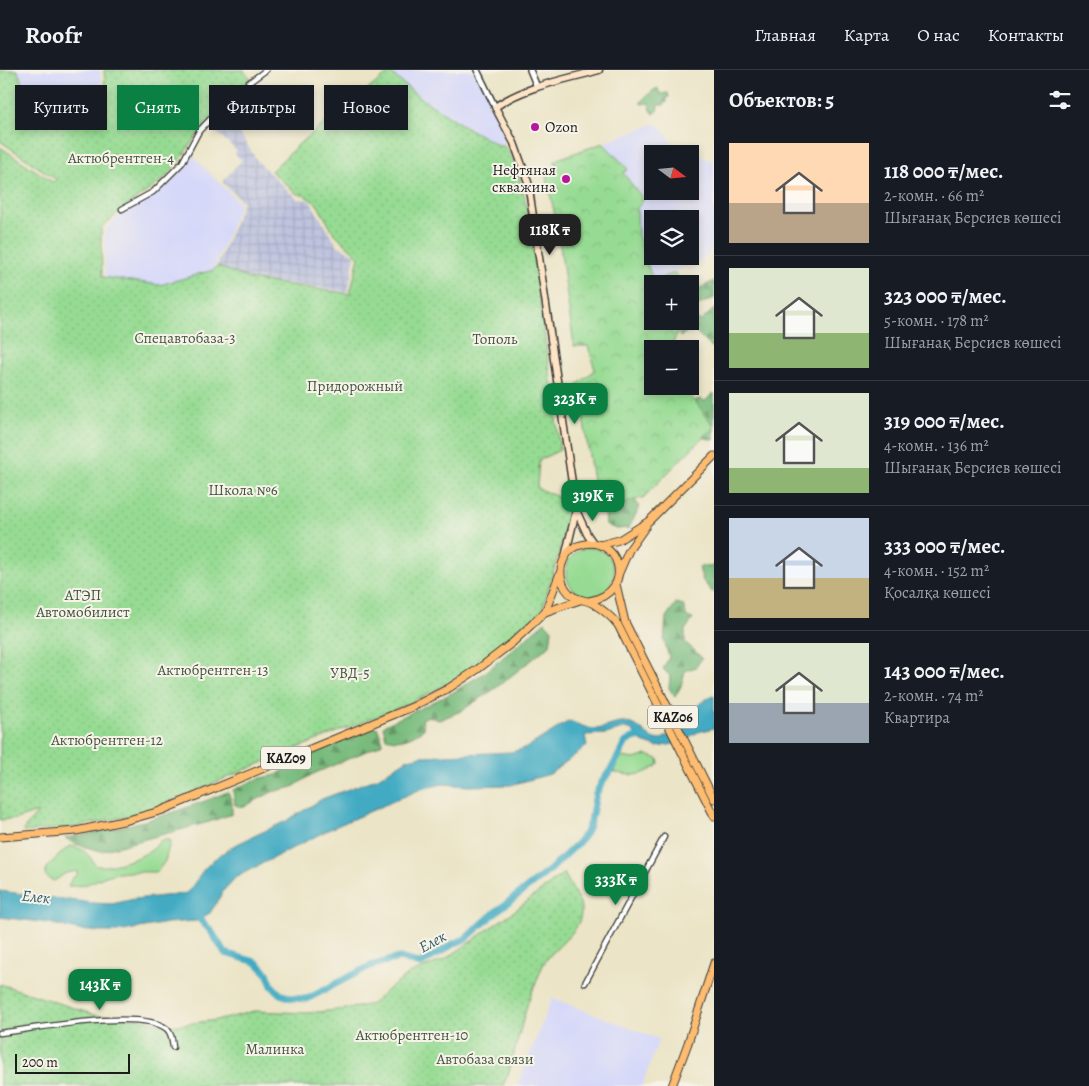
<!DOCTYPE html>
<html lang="ru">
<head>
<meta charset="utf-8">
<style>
	body { margin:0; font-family:Alegreya,serif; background:#20242c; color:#f1f3f6; height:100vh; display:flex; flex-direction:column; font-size:19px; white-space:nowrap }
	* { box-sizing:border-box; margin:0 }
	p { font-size:16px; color:#9ea1a6 }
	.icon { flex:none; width:28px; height:28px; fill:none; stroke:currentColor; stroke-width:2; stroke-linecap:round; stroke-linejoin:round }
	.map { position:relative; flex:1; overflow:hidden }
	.sheet { display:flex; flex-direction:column; background:#171b24; width:375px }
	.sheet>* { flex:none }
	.top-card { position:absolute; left:15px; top:15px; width:475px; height:45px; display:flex; gap:10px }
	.needle { width:32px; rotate:106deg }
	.controls { position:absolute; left:644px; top:75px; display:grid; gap:10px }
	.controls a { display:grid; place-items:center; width:55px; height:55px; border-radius:0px; background:#171b24; box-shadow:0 2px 8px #0003; font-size:25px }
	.scale { position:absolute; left:15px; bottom:12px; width:115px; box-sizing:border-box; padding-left:5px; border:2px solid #1c1c1c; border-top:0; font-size:14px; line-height:18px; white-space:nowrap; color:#1c1c1c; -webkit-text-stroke:4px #f7f3e8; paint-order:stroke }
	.price { position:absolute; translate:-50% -42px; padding:0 11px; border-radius:10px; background:#0b8043; color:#fff; font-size:16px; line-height:32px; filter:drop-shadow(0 1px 2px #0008) }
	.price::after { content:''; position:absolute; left:50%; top:30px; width:15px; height:11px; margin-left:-8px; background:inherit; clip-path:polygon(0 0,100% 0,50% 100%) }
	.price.selected { background:#222; color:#fff }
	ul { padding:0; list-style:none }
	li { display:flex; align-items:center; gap:15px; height:125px; padding:0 15px }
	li+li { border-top:1px solid #363941 }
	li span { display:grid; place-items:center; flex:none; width:140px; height:100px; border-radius:0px; color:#555 }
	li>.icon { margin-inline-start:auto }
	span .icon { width:60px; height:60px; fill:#fffc; stroke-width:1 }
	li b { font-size:21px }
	h2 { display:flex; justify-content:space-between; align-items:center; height:60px; padding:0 15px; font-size:21px }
	.tag { padding:0 18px; border-radius:0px; background:#171b24; box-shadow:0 2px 8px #0003; font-size:18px; line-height:45px }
	.tag.selected { background:#0b8043; color:#fff }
	header { display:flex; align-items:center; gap:30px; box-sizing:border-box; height:70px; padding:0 25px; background:#171b24; border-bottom:1px solid #363941 }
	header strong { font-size:24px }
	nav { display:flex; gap:28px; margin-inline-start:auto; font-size:18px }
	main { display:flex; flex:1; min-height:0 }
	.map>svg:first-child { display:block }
	.built { fill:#d6d8f9; fill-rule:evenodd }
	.industrial { fill:url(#industrial-grid) }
	.grass { fill:#96db93; stroke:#597c58 }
	.forest { fill:url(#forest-firs); stroke:#4a6c4c }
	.park { fill:url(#park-crowns); stroke:#597c58 }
	.garden { fill:url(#garden-dots); stroke:#597c58 }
	.water { fill:#43abc3; stroke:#306470 }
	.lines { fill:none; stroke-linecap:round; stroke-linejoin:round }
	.river { stroke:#43abc3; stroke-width:7 }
	.minor-casing { stroke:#3b3a36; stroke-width:7 }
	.tertiary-casing { stroke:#3b3a36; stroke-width:8 }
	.secondary-casing { stroke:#3b3a36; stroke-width:9 }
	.trunk-casing { stroke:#3b3a36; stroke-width:9 }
	.minor { stroke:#fff; stroke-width:4.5 }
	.tertiary { stroke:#fff; stroke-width:5 }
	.secondary { stroke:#fee4c6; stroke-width:6 }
	.trunk { stroke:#fdbc70; stroke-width:7 }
	.poi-dot { fill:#b5179e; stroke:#f7f3e8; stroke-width:2 }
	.labels { text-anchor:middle; stroke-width:4; stroke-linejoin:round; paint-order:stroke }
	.shield { fill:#f7f3e8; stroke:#5e5c59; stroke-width:1 }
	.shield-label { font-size:14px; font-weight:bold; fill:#1c1c1c }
	.poi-label { font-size:15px; fill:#1c1c1c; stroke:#f7f3e8; text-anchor:start }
	.park-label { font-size:15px; fill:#415540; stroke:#f7f3e8 }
	.water-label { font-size:16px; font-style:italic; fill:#2e5c67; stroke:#f7f3e8 }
</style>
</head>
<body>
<header>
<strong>Roofr</strong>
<nav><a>Главная</a><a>Карта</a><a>О нас</a><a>Контакты</a></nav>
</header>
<main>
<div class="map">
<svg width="714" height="1016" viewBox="0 0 714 1016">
	<defs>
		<pattern id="industrial-grid" width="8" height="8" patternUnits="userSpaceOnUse" patternTransform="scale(1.25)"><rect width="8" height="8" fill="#bec3de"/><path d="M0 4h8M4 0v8" fill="none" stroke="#a3a7be"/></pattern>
		<pattern id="forest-firs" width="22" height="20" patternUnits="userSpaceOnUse" patternTransform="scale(1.25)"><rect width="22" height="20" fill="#78bb7d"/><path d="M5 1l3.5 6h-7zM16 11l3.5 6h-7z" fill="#629766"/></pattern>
		<pattern id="park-crowns" width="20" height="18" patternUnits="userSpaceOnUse" patternTransform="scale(1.25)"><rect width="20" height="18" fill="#96db93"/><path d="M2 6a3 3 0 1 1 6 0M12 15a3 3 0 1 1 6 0" fill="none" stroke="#81bb7e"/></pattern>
		<pattern id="garden-dots" width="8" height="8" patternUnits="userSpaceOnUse" patternTransform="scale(1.25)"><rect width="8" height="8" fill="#96db93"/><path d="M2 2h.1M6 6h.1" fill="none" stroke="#81bb7e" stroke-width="1.8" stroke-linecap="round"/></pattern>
	</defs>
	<rect width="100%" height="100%" fill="#f7f3e8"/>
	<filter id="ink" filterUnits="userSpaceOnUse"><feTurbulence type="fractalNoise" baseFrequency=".02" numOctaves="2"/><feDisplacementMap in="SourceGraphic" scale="10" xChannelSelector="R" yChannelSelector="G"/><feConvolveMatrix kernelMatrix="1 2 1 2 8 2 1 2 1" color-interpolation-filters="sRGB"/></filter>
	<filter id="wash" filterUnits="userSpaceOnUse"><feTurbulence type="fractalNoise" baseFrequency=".0096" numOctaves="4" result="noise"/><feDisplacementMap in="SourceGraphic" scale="20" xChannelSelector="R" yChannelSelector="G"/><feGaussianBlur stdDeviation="1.12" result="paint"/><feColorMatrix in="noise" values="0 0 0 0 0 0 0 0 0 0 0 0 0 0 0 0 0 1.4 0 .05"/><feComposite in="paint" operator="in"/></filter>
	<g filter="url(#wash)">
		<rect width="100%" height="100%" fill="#ebe4c6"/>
		<!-- built -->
		<g class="built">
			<path d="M17,0H100L104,45L58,36L25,18Z"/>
			<path d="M387,0H477L510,65L499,76L430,34L402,15Z"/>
			<path d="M656,53L670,69L669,76L714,91V177L705,188L654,211L638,166V138L645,130L624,103L629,99L603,73ZM652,84H690V121H652ZM652,149H690V186H652Z"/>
			<path d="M192,85L240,134L213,200L160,215L105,208V160L118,146L163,119Z"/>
			<path d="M552,928L659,969L642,1016H517Z"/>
		</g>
		<!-- industrial -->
		<path class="industrial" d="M226,42L258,92L297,129L309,130L337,175L355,185L348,222L241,207L217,196L243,132L222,112L242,90L235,84L237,81L212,58Z"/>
		<!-- grass -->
		<g class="grass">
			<circle cx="590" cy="502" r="24"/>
			<path d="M647,685L658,689L659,694C644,706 633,707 614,702L616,695L622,687L634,689Z"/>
			<path d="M161,770H169L170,773L165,791L157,802C143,802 128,801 113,804C96,808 88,818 68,816L72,808L77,805V801L66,803L54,811L48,808L45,805L47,797L69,776C82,777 88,783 95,795C106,800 139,788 150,781C154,779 158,773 161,770Z"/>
		</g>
		<!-- forest -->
		<g class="forest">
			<path d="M658,18L660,24L668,23L669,27L666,29L668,31L664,35H658L657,41L654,44L650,39L649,33L641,34V31C647,26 652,20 658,18Z"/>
			<path d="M714,211V228L690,239V223Z"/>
			<path d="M714,239V275L711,277L692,258L680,267V261L694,249L701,251Z"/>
			<path d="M714,323V370L697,366L632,423L639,438L629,458L617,459L606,455L605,442L601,430L692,332L699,329L705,331Z"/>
			<path d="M714,493V522H712L703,511L699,498L703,496L711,497Z"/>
			<path d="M676,533L683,535L687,547L693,549L685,560V572L702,588L696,597L685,601L681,616L675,627L669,618L670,606L663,599L669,587L664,571L666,547Z"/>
			<path d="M545,552L552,560L550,575L496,618L461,641L439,650L428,646L422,649L424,659C411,667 401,673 386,668L383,656L452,623L487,601Z"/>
			<path d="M377,657L383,672L380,675L311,705L293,717L272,722L243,737L235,735L233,720L257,709L276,705L300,691L337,673Z"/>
			<path d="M228,722L232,733V744L209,752L101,781L75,774L65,768C123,759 174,744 228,722Z"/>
		</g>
		<!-- park -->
		<path class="park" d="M603,73L628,99L623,103L644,130L637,138L638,165L653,211L675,203L681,214H652V251H683L672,275L667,279H652V316H683L714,356L643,428L613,435L596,430L578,314L595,300L588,276H574L557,154L545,102L557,98L555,90Z"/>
		<!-- garden -->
		<g class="garden">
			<path d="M0,0H17L25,18L58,36L107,46L104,0H245L244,1L253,10L236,22L199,62L180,90L162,111L125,137L101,158L102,207L160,215L213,200L217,196L249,209L350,224L359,187L333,162L317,134L304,125L297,124L271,101L300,73L390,2C422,33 461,54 499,76H504C528,102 533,189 539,226C546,277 554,329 560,380L539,390L537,418L569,432L570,437L559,483L542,540L508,570L475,596L445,615L410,633L285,683L160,736L128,746L76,757L24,762L23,760L38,742L16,749L0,750V77L53,112L57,110L0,71Z"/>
			<path d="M564,803L580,833C588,860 554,875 543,895L528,932L509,1002L503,1016H0V914L95,945L136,948L170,956L224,949L254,941L308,943L346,939L372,934L386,921L409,904L446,889L517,839Z"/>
		</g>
		<!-- water -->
		<path class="water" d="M714,626V658L698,662L679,673L657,677L642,672L632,660L626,658L606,664L585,665L587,676L550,704L511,715L469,716L443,714L421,719L330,759L236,807L224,820L210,843L196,851L167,853L117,862H102L78,860L49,853L0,847V821L93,833L112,834L134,829L184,824L189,821L204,799L213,790L233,776L288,750L322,729L378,708L408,689L422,686L511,682L526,678L569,651C577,653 586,659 596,659C607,658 619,650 631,654C643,657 646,668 658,670C682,664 692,631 714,626Z"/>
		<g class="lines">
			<!-- river -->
			<path class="river" d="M194,843L211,861L225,883L256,892L267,903L272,916L280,924L292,928L307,929L370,896L391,890L399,888L421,894L453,874L465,869L498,840L550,800L578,773L586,763L591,749L596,724L602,712L612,698L626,672L633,668L641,666"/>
		</g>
	</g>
	<g filter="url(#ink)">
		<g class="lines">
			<!-- minor casing -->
			<g class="minor-casing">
				<g id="minor">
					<path d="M122,139L153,122L182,93L199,61L236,22L266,0"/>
					<path d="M585,913L664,767"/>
					<path d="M0,963C34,959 142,938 167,959C172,964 172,970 173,977"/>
				</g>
			</g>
			<!-- tertiary casing -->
			<g class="tertiary-casing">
				<g id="tertiary">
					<path d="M477,0L495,37"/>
					<path d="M530,0L537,17"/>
				</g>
			</g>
			<!-- secondary casing -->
			<g class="secondary-casing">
				<g id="secondary">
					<path d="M593,473L587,464L576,440L528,112L514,73L495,37C525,16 565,10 599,0"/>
					<path d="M565,487L576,441"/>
				</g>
			</g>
			<!-- trunk casing -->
			<g class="trunk-casing">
				<g id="trunk">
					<path d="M600,475L619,470L649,451L714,386"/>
					<path d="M619,503L629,480L646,456"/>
					<path d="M616,514L625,552L714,729"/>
					<path d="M589,531C638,522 619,463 581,475C575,476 569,480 566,486C557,499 560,518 574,527C580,530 586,530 592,533C602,539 611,546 618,555L714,746"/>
					<path d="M545,542L560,503"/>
					<path d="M0,767L76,761L128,750L160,741L412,637L449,618L478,599L512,573L545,542L580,530"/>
					<path d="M672,1016L688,973L714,893"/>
				</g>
			</g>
			<!-- minor -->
			<use href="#minor" class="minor"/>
			<!-- tertiary -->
			<use href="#tertiary" class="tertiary"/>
			<!-- secondary -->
			<use href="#secondary" class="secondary"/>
			<!-- trunk -->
			<use href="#trunk" class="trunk"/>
		</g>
	</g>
	<!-- markers -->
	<g class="poi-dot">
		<circle cx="535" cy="57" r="5"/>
		<circle cx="566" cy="109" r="5"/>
	</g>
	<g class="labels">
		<!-- shield labels -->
		<g class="shield">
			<rect x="648" y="635.5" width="50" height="23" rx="4"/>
			<rect x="261" y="676.5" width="50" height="23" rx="4"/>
		</g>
		<g class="shield-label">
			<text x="673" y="652">KАZ06</text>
			<text x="286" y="693">KAZ09</text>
		</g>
		<!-- poi labels -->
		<g class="poi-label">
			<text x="545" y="62">Ozon</text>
			<text x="556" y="105" text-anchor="end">Нефтяная<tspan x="556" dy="17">скважина</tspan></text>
		</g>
		<!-- park labels -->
		<g class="park-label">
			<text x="121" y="93">Актюбрентген-4</text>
			<text x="185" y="273">Спецавтобаза-3</text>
			<text x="495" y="274">Тополь</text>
			<text x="355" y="321">Придорожный</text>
			<text x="243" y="425">Школа №6</text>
			<text x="83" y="530">АТЭП<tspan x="83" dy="17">Автомобилист</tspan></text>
			<text x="213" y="605">Актюбрентген-13</text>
			<text x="350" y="608">УВД-5</text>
			<text x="107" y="675">Актюбрентген-12</text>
			<text x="412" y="970">Актюбрентген-10</text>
			<text x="275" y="984">Малинка</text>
			<text x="485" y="994">Автобаза связи</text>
		</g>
		<!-- water labels -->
		<g class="water-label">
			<text transform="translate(36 826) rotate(6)" y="6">Елек</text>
			<text transform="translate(432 871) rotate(-29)" y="6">Елек</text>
		</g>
	</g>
</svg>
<div class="controls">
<a><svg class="needle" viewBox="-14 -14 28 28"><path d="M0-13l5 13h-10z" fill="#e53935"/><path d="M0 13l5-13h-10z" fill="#9ea1a6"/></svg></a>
<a><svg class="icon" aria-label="layers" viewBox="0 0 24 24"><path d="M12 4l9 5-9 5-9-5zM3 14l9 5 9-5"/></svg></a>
<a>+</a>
<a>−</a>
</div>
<div class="scale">200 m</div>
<b class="price selected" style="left:550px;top:186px">118K ₸</b>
<b class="price" style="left:575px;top:355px">323K ₸</b>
<b class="price" style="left:593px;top:452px">319K ₸</b>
<b class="price" style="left:616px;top:836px">333K ₸</b>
<b class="price" style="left:100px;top:941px">143K ₸</b>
<div class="top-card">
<a class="tag">Купить</a>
<a class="tag selected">Снять</a>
<a class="tag">Фильтры</a>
<a class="tag">Новое</a>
</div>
</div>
<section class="sheet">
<h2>Объектов: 5<svg class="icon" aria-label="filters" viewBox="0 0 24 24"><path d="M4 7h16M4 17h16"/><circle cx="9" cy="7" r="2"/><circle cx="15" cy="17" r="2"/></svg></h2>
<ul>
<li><span style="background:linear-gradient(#ffd9b3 60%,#b9a48a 0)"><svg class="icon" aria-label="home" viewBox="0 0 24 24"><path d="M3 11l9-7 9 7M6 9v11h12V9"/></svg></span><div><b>118 000 ₸/мес.</b><p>2-комн. · 66 m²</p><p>Шығанақ Берсиев көшесі</p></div></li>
<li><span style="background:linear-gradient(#dfe7d0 65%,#8fb573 0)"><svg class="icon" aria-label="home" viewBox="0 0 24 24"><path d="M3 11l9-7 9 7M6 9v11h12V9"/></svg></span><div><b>323 000 ₸/мес.</b><p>5-комн. · 178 m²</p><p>Шығанақ Берсиев көшесі</p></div></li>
<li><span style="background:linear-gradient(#dfe7d0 75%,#8fb573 0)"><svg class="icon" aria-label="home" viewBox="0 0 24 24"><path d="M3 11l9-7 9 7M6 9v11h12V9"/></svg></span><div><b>319 000 ₸/мес.</b><p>4-комн. · 136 m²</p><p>Шығанақ Берсиев көшесі</p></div></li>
<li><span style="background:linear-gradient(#c9d6e8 60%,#c2b280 0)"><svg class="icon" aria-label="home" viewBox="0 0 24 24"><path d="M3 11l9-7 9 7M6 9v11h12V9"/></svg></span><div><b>333 000 ₸/мес.</b><p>4-комн. · 152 m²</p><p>Қосалқа көшесі</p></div></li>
<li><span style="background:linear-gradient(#dfe7d0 60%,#9aa5b1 0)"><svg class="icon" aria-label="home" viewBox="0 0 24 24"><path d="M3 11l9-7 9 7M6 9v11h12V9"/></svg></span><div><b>143 000 ₸/мес.</b><p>2-комн. · 74 m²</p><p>Квартира</p></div></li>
</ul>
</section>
</main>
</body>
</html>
